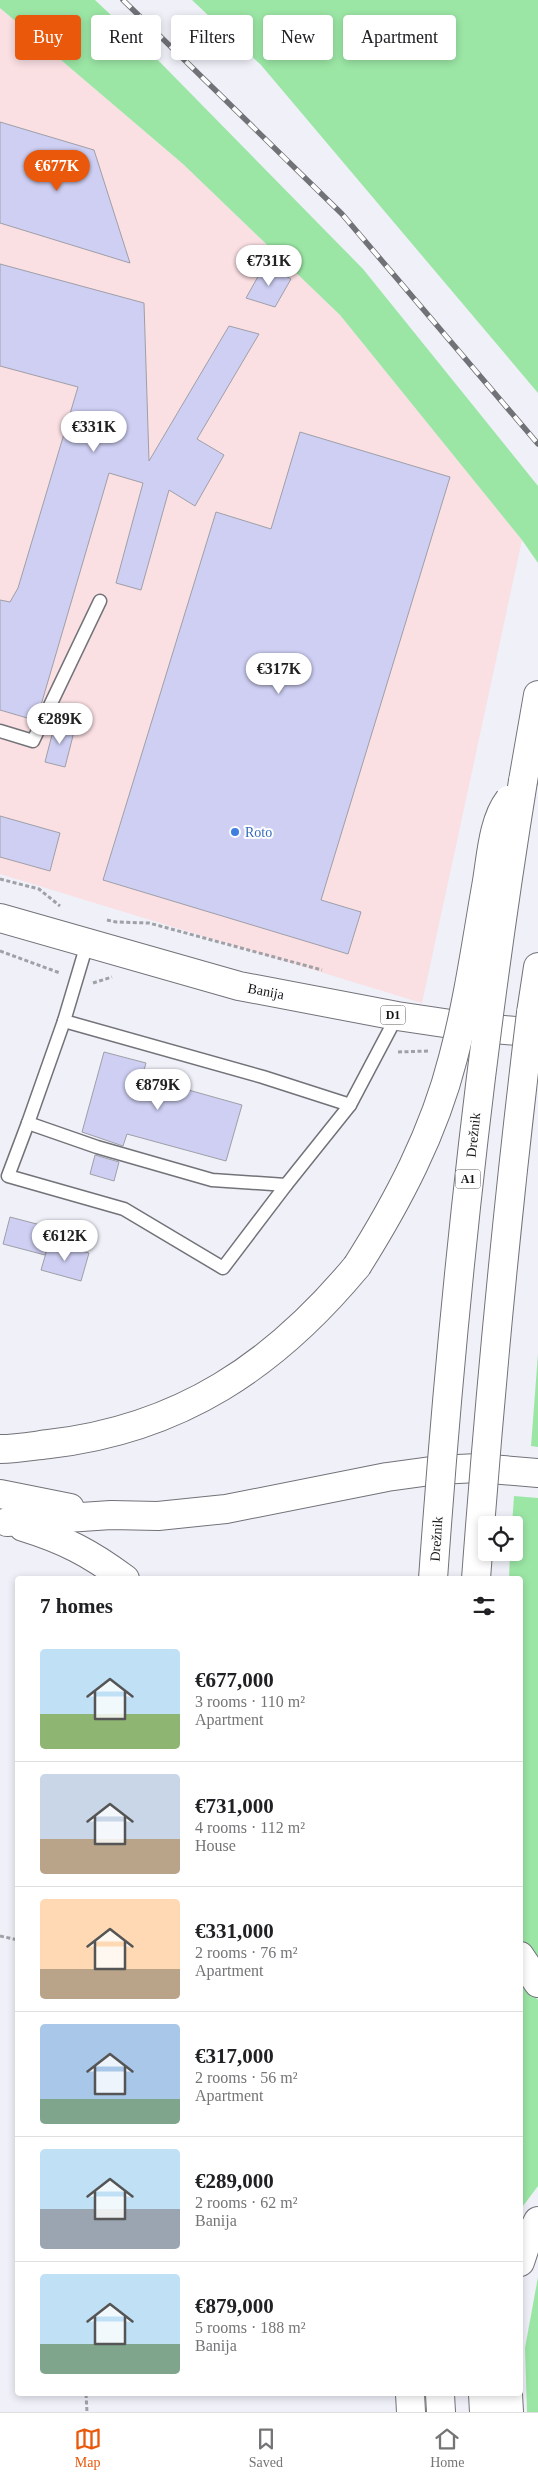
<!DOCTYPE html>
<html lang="en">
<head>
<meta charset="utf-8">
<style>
	body { margin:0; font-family:"Times New Roman",serif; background:#f2f2f2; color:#202124; height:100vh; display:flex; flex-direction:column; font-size:19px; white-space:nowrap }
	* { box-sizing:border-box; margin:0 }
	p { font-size:16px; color:#757577 }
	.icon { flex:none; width:28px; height:28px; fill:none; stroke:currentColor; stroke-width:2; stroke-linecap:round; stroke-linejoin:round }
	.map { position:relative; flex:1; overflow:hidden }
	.panel { position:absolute; left:15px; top:1576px; width:508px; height:820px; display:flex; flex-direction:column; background:#fff; border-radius:5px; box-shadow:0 2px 8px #0003 }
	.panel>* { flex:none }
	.top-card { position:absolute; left:15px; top:15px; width:509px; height:45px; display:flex; gap:10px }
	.fabs { position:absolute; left:478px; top:1516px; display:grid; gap:10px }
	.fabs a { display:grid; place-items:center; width:45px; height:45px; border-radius:5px; background:#fff; box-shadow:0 2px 8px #0003; font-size:25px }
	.price { position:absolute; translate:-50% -42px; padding:0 11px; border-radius:18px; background:#fff; color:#222; font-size:16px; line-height:32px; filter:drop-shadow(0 1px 2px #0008) }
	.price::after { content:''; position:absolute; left:50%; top:30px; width:15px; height:11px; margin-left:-8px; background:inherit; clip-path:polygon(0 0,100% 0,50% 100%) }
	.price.selected { background:#ea580c; color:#fff }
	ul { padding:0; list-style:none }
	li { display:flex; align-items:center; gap:15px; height:125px; padding:0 25px }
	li+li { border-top:1px solid #e0e0e0 }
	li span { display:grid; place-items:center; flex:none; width:140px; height:100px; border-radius:5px; color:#555 }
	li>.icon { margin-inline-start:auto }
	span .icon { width:60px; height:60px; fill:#fffc; stroke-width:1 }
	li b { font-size:21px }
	h2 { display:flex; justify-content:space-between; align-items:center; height:60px; padding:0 25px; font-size:21px }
	.pill { padding:0 18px; border-radius:5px; background:#fff; box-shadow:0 2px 8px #0003; font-size:18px; line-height:45px }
	.pill.selected { background:#ea580c; color:#fff }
	.menu { display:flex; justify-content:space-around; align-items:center; height:70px; border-top:1px solid #e0e0e0; background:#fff; font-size:14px; color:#757577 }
	.menu a { display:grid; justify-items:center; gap:2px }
	.menu .selected { color:#ea580c }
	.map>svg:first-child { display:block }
	.industrial { fill:#fadfe3 }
	.green { fill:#9be6a5 }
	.building { fill:#cecff3; stroke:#9f9fa7 }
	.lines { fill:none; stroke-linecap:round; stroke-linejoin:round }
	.lane-casing { stroke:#727279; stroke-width:15 }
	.primary-casing { stroke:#727279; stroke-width:30 }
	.highway-casing { stroke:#727279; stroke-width:30 }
	.path { stroke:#a0a0a7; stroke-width:3; stroke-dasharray:4 2.5; stroke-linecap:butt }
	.lane { stroke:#fff; stroke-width:12 }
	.primary { stroke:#fff; stroke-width:28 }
	.highway { stroke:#fff; stroke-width:28 }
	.rail-casing { stroke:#717277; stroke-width:5.5 }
	.rail { stroke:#fefefe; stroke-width:4; stroke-dasharray:11; stroke-linecap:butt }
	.highway-bridge-casing { stroke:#727279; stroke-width:30; stroke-linecap:butt }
	.highway-bridge { stroke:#fff; stroke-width:28 }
	.shop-dot { fill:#3f7fe0; stroke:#fefefe; stroke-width:2 }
	.labels { text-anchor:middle; stroke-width:4; stroke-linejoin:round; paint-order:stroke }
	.shield { fill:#fefefe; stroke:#5c5c5e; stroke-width:1 }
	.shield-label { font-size:12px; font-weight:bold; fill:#161619 }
	.shop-label { font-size:14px; fill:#366cbe; stroke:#fefefe; text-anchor:start }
	.street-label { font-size:14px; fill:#161619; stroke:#fefefe }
</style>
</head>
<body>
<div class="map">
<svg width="538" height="2412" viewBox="0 0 538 2412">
	<rect width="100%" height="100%" fill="#eff0f8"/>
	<!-- industrial -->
	<path class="industrial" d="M0,8L183,164L340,315L522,540L422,1003L0,874Z"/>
	<!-- green -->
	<g class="green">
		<path d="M0,0H95L150,52L363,269L538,486V563L522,540L340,315L183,164L0,8Z"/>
		<path d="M192,0H538V393L261,65Z"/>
		<path d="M538,1354V1447L531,1446Z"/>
		<path d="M514,1496L538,1498V1966L520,1938V1579H509L510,1553L514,1552V1525H512Z"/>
		<path d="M520,1980L538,2000V2186L520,2210Z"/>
		<path d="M538,2277V2412H527L525,2348Z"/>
	</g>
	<!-- building -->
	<g class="building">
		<path d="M0,122L94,150L130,263L0,223Z"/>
		<path d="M0,264L144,303L149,461L229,326L259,334L197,439L224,455L195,506L169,490L141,590L116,583L143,483L109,473L41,705L34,720L0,710V600L10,602L18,588L78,387L0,366Z"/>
		<path d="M265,264L291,279L275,307L246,298Z"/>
		<path d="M300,432L450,477L321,900L361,912L348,954L103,880L216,512L271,529Z"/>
		<path d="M55,723L75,728L65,767L45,762Z"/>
		<path d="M0,816L60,833L50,871L0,857Z"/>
		<path d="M104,1052L146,1063L142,1077L242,1105L226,1161L127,1134L123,1146L82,1132Z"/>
		<path d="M95,1155L119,1162L114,1181L90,1174Z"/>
		<path d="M10,1217L52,1228L45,1255L3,1244Z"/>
		<path d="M49,1243L89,1253L81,1281L41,1270Z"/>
	</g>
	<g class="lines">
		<!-- lane casing -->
		<g class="lane-casing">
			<g id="lane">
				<path d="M0,731L33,741L100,601"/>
				<path d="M87,944L64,1021L28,1123L97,1147L212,1180L286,1185L350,1105L397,1016"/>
				<path d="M64,1021L263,1077L350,1105"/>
				<path d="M28,1123L8,1176L124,1209L223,1268L286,1185"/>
			</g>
		</g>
		<!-- primary casing -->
		<g class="primary-casing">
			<path id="primary" d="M0,918L239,986L397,1016L471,1027L538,1033"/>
		</g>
		<!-- highway casing -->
		<g class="highway-casing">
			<g id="highway">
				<path d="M523,781L538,695"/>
				<path d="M531,1013L538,967"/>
				<path d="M0,1449C16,1449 33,1446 49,1444C180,1429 274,1366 357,1266"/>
				<path d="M0,1494L70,1508"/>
				<path d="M7,1522L111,1515L158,1516L226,1509L387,1477L438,1470L478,1468L538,1473"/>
				<path d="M23,1527C65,1540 90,1553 125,1579"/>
				<path d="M520,1956L538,1983"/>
				<path d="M520,2262L525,2247L538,2221"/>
				<path d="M410,2394L411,2412"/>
				<path d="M440,2394L441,2412"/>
				<path d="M483,2394L484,2412"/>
				<path d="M508,2394L509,2412"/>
			</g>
		</g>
		<!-- path -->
		<g class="path">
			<path d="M0,879L39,889L60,906"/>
			<path d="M107,920L116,922L149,923L322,970"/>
			<path d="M0,951L60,973"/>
			<path d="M93,983L112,977"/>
			<path d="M398,1052L428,1051"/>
			<path d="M0,1936L18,1940"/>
			<path d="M86,2394L87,2412"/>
		</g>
		<!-- lane -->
		<use href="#lane" class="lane"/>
		<!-- primary -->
		<use href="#primary" class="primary"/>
		<!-- highway -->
		<use href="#highway" class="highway"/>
		<!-- rail casing -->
		<g class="rail-casing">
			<path id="rail" d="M123,0L342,214L538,444"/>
		</g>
		<!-- rail -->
		<use href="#rail" class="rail"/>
		<!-- highway-bridge casing -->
		<g class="highway-bridge-casing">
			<g id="highway-bridge">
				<path d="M357,1266C398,1201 434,1133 453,1058C468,1002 476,944 486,887C491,860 492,822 509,800"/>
				<path d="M433,1579C452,1310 480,1047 523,781"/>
				<path d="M476,1579C490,1390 508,1201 531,1013"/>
			</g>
		</g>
		<!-- highway-bridge -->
		<use href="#highway-bridge" class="highway-bridge"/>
	</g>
	<!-- markers -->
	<circle class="shop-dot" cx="235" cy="832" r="5"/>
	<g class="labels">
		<!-- shield labels -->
		<g class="shield">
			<rect x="380.5" y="1005.5" width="25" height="19" rx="4"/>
			<rect x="455.5" y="1169.5" width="25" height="19" rx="4"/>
		</g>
		<g class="shield-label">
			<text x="393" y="1019">D1</text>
			<text x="468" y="1183">A1</text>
		</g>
		<!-- shop labels -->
		<g class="shop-label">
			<text x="245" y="837">Roto</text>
		</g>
		<!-- street labels -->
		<g class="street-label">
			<text transform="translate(266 991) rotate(11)" y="5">Banija</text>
			<text transform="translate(473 1135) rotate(-84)" y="5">Drežnik</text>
			<text transform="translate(436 1539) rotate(-86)" y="5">Drežnik</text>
		</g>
	</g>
</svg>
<div class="fabs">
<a><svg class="icon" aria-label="locate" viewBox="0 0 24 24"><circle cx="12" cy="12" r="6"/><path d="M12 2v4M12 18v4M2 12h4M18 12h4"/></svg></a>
</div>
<b class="price selected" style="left:57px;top:192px">€677K</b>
<b class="price" style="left:269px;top:287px">€731K</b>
<b class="price" style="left:94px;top:453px">€331K</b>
<b class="price" style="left:279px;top:695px">€317K</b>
<b class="price" style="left:60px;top:745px">€289K</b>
<b class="price" style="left:158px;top:1111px">€879K</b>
<b class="price" style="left:65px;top:1262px">€612K</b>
<div class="top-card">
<a class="pill selected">Buy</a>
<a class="pill">Rent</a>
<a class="pill">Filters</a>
<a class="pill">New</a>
<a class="pill">Apartment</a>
</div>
<section class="panel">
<h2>7 homes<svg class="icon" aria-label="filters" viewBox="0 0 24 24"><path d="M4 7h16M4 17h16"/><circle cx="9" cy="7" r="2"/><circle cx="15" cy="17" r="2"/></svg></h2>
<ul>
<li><span style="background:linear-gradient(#bfe0f5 65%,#8fb573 0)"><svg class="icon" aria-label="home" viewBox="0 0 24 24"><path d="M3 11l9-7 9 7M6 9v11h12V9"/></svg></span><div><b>€677,000</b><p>3 rooms · 110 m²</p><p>Apartment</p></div></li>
<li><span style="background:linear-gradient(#c9d6e8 65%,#b9a48a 0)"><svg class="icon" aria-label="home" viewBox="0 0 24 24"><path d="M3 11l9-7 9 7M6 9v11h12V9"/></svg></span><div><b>€731,000</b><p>4 rooms · 112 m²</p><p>House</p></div></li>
<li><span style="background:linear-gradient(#ffd9b3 70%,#b9a48a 0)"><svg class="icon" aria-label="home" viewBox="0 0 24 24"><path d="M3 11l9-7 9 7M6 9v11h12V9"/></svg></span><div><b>€331,000</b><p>2 rooms · 76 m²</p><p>Apartment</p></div></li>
<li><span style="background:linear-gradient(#a9c7e8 75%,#7fa58c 0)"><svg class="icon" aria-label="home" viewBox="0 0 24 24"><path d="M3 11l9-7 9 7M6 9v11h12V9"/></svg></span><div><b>€317,000</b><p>2 rooms · 56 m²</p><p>Apartment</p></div></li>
<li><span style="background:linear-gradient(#bfe0f5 60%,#9aa5b1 0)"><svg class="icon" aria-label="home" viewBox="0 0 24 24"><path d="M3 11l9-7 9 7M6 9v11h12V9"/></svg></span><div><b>€289,000</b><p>2 rooms · 62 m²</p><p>Banija</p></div></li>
<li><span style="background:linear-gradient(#bfe0f5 70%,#7fa58c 0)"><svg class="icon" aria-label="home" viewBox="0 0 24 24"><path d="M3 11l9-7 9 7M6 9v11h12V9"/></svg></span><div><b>€879,000</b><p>5 rooms · 188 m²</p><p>Banija</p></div></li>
</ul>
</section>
</div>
<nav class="menu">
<a class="selected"><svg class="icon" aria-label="map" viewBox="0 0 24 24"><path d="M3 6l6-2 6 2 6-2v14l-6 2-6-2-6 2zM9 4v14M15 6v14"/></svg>Map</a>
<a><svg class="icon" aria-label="saved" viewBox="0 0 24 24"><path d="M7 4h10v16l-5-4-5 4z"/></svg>Saved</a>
<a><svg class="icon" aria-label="home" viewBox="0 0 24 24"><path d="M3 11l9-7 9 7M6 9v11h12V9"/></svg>Home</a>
</nav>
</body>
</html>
